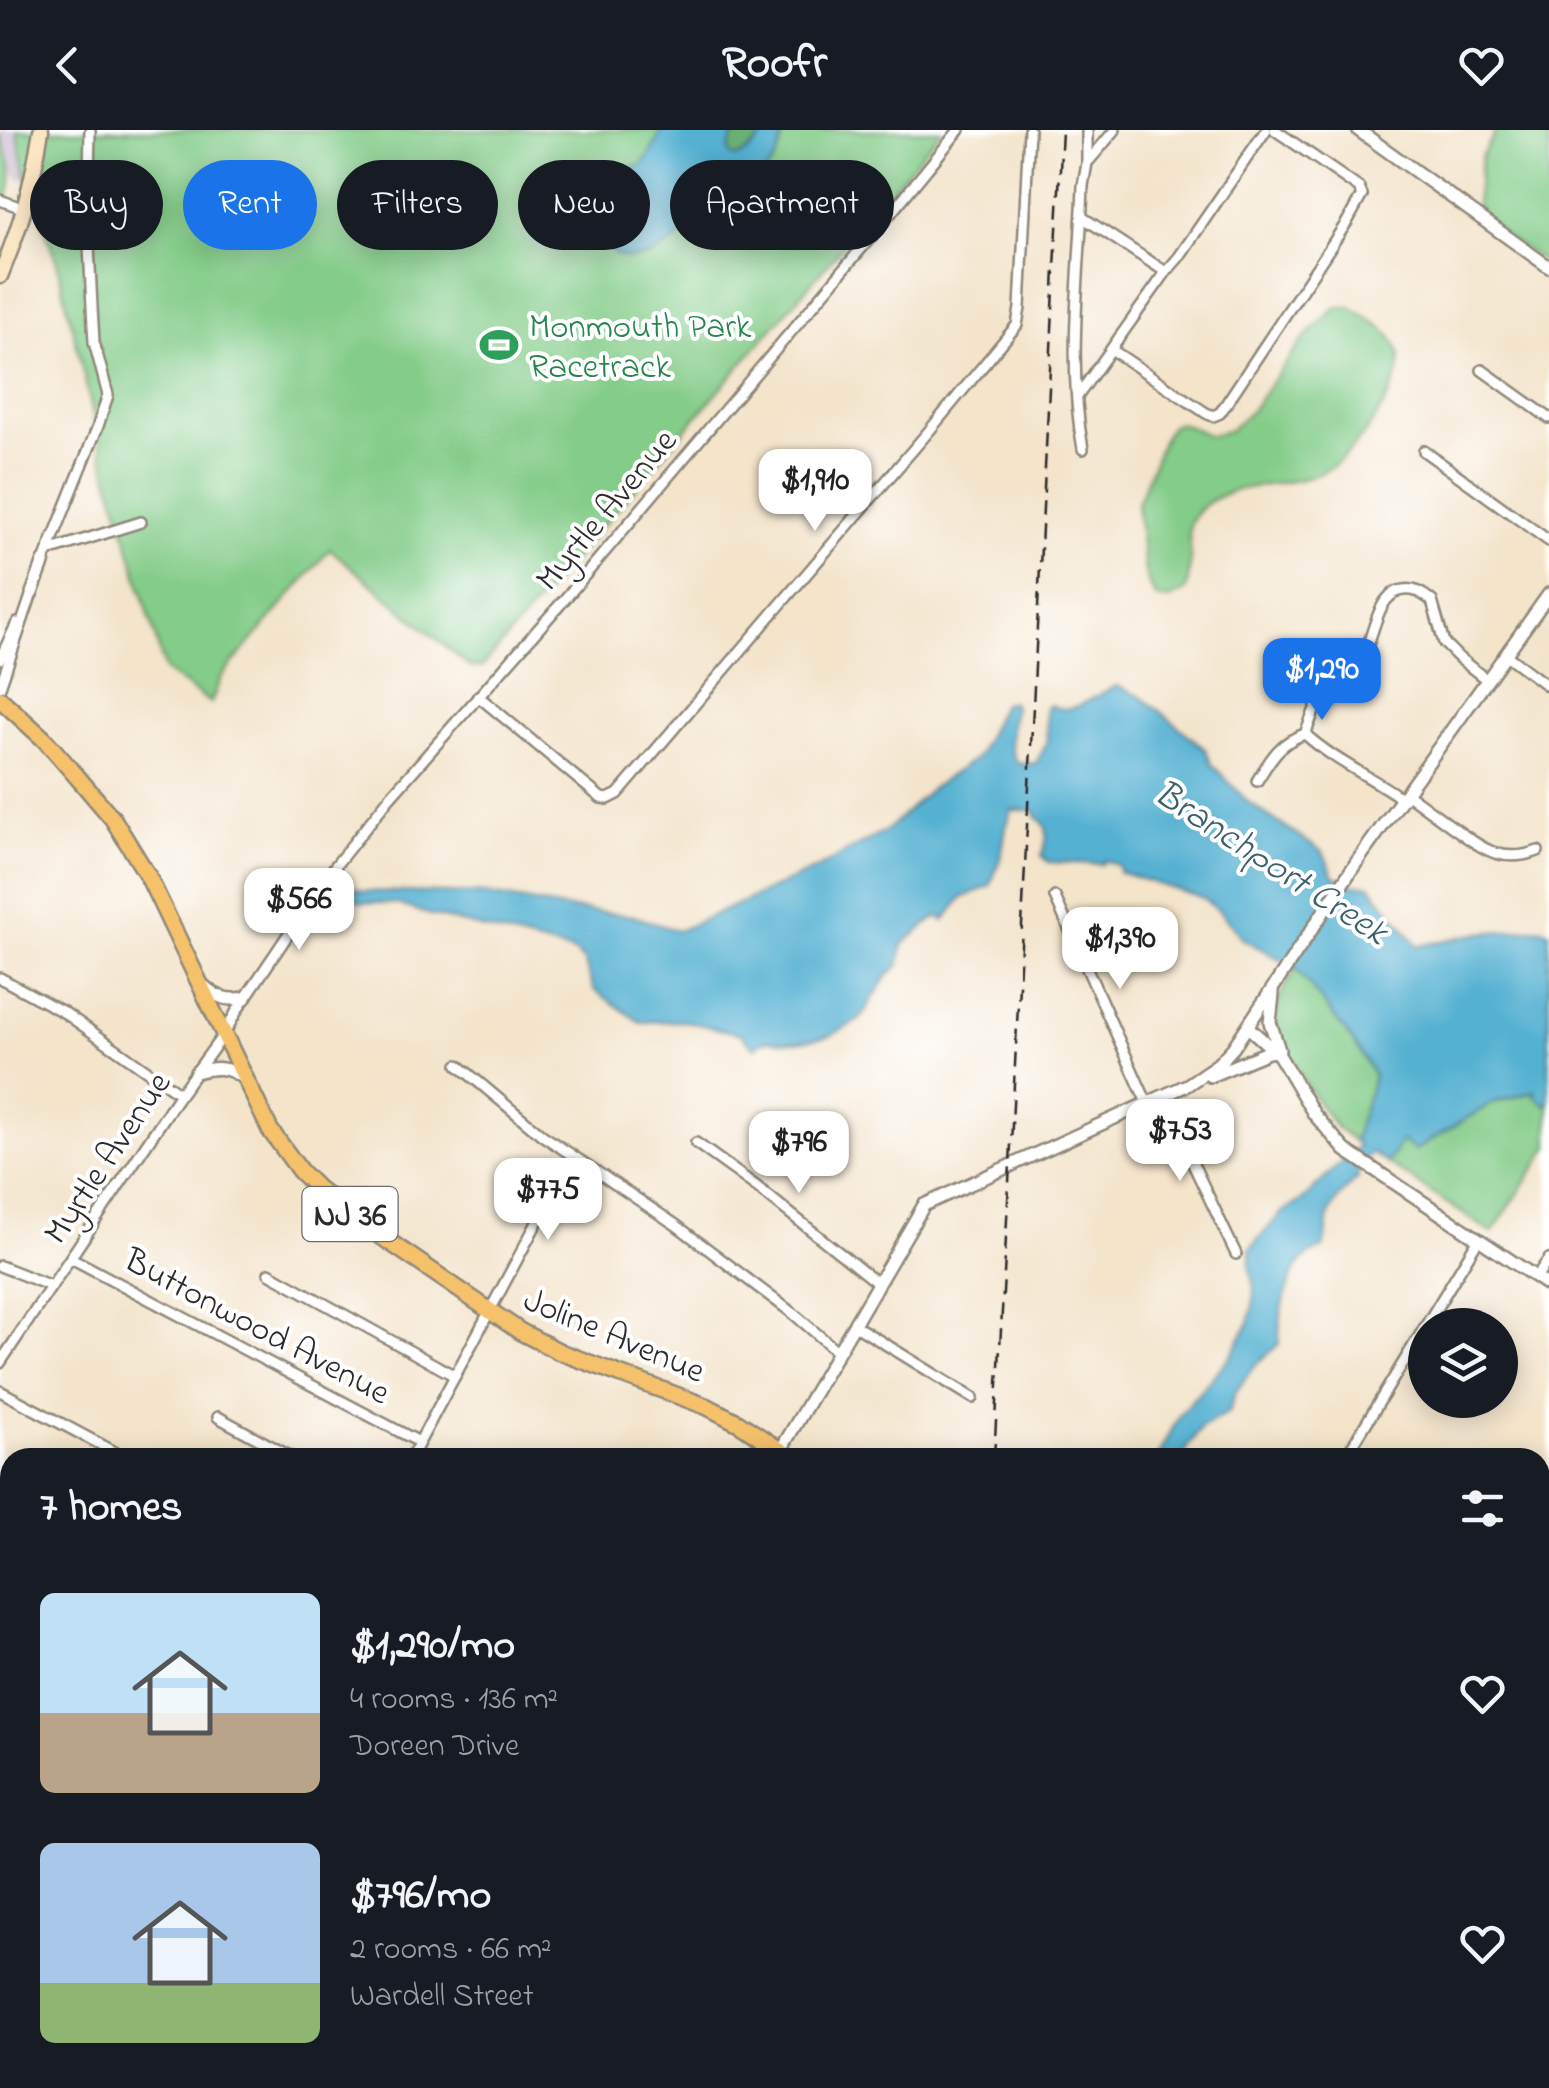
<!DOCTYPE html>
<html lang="en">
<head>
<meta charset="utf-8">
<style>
	body { margin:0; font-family:"Indie Flower",sans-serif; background:#20242c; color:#f1f3f6; height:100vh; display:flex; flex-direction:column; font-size:38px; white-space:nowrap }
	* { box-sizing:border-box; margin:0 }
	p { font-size:32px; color:#9ea1a6 }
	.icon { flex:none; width:55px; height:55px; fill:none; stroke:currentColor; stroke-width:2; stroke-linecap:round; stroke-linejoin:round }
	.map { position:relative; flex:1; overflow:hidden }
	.drawer { position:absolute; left:0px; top:1318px; width:1550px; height:642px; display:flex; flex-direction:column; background:#171b24; border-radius:30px 30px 0 0; box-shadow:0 5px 25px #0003 }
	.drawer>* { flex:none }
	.top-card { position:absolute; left:30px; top:30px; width:1000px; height:90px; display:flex; gap:20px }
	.buttons { position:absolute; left:1408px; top:1178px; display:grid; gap:20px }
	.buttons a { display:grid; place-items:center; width:110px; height:110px; border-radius:50%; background:#171b24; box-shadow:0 5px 25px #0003; font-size:50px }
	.price { position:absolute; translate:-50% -85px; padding:0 22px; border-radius:20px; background:#fff; color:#222; font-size:32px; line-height:65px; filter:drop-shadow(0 2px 5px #0008) }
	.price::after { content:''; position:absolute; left:50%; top:60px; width:30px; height:22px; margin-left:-15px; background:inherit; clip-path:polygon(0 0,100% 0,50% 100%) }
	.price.current { background:#1a73e8; color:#fff }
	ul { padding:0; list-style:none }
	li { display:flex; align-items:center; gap:30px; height:250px; padding:0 40px }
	li span { display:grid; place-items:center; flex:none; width:280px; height:200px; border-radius:15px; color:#555 }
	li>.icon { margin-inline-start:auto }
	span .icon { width:120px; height:120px; fill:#fffc; stroke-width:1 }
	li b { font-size:42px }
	h2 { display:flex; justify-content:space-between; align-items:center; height:120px; padding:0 40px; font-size:42px }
	.chip { padding:0 35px; border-radius:45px; background:#171b24; box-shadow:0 5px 25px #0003; font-size:35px; line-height:90px }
	.chip.current { background:#1a73e8; color:#fff }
	header { display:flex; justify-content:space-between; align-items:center; height:130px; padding:0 40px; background:#171b24; font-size:45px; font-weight:800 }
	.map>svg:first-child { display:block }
	.built { fill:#f1d0e3 }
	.industrial { fill:#cebed1 }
	.green { fill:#83cc89; stroke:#577c5a; stroke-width:2.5 }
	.forest { fill:#6ab075; stroke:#4a6e50; stroke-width:2.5 }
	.water { fill:#54b1d2; stroke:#406e7e; stroke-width:2.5 }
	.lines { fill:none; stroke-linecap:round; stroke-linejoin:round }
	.river { stroke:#54b1d2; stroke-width:15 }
	.minor-casing { stroke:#8f887a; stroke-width:14 }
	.tertiary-casing { stroke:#8f887a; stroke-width:16 }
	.secondary-casing { stroke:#8f887a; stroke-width:19 }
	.primary-casing { stroke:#8f887a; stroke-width:20 }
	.trunk-casing { stroke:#8f887a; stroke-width:20 }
	.minor { stroke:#fff; stroke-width:9 }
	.tertiary { stroke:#fff; stroke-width:11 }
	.secondary { stroke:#fbe6c4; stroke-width:14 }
	.primary { stroke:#f5c16b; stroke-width:15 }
	.trunk { stroke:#f5c16b; stroke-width:15 }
	.rail { stroke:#2b2b2b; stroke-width:2.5; stroke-dasharray:15 8; stroke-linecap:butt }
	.labels { text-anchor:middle; stroke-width:8; stroke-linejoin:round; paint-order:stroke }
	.shield { fill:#fff; stroke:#6b6b6b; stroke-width:2.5 }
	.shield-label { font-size:32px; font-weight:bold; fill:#2b2b2b }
	.leisure-label { font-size:35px; fill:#27864d; stroke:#fff; text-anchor:start }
	.street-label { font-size:35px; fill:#2b2b2b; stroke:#fff }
	.water-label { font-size:38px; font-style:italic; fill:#3b616e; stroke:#fff }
</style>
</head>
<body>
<header><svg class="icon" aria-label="back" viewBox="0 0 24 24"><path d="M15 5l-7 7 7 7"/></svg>Roofr<svg class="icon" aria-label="heart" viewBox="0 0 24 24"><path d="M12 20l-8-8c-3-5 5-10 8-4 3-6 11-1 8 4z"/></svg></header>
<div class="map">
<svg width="1549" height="1958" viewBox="0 0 1549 1958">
	<rect width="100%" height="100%" fill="#fff"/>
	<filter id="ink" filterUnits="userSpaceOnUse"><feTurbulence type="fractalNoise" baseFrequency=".01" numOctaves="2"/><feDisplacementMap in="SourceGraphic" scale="20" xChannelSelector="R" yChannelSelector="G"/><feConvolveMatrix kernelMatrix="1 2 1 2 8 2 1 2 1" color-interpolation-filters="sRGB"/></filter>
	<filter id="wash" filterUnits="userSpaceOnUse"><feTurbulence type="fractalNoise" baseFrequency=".0048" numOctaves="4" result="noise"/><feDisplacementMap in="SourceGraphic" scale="40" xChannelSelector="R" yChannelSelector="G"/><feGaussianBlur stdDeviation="2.25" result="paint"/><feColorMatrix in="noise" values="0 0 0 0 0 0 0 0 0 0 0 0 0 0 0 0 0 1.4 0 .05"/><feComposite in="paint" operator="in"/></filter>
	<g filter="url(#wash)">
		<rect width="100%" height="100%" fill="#f3e4ca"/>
		<!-- built -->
		<path class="built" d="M1001,1950H1190L1196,1958H1013Z"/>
		<!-- industrial -->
		<path class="industrial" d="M0,0H17L26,45L21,50L13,43Z"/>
		<!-- green -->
		<g class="green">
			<path d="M17,0H942L482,537H470L330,419L221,547L211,573L165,541L104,330L57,133L26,45Z"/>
			<path d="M1497,0H1549V128L1545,134L1475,84L1481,27Z"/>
			<path d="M0,4C9,30 17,44 6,72L0,69Z"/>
			<path d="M1350,177C1367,187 1394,201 1399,223C1406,254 1356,322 1330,338C1295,361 1233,347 1200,379C1198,381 1192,389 1191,391C1187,400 1190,413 1190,422C1191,435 1189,447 1186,460L1168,470L1157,468L1150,457L1145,442L1137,374L1163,309L1171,296L1178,293L1185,295L1210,306L1230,300L1250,282L1306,206L1336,178Z"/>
			<path d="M1296,838L1358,918L1374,946L1354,1011C1348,1007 1341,1003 1336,997C1319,977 1278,912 1276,888C1275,869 1287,853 1296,838Z"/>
			<path d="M1538,961L1535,966L1546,974L1549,971V1017L1492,1103L1387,1033L1402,1011L1415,1020L1492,973Z"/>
		</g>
		<!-- forest -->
		<path class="forest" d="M736,0H766C760,12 749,23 736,28L730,25L729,18Z"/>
		<!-- water -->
		<g class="water">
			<path d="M662,0H736L729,18L730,25L736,28C749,23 760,12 766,0H783V4C781,14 779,25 773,33C763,48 666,121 649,126C634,130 616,130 607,116C596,99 599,47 620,38C629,35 635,40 642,34C650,26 657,10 662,0Z"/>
			<path d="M1117,556L1138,565L1164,584L1206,620L1211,633L1249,673L1323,722L1334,746L1354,755H1370L1418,816L1480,803L1543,798L1549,801V971L1546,975L1535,966L1536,961L1492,973L1415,1020L1402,1011L1387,1033L1371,1023L1357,1042L1358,1048C1348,1058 1335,1069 1330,1083C1326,1094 1328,1106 1324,1118C1319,1120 1314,1121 1309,1125C1286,1141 1279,1187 1279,1214L1254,1236L1235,1263L1229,1282L1201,1298L1187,1318L1184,1327H1158L1180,1284L1230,1227L1249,1193L1255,1165L1250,1138V1119L1282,1082L1304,1069L1359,1015L1354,1011L1374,946L1358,918L1296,838L1243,809L1219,781L1202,768L1119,742V736L1104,730L1102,734L1049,732L1041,726C1047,713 1051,696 1037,688L1034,680H1012L1006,697L1001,727L990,756L962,768L944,791L941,787L935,788L903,814L899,835L888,845L859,890L830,906L797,912L768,910L761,912L755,918L741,904L685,891L640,892L594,860L584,831L574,822L427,784L398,774L361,772L337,762L341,754L363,761L485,764L563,778L634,786L678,801L820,737L887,700L932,658L977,627L1002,574L1012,572L1014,577C1012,596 1005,620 1019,634L1036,633L1047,613L1046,577L1051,575C1073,588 1096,563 1117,556Z"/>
		</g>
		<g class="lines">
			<!-- river -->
			<path class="river" d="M977,1958V1950"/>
		</g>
	</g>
	<g filter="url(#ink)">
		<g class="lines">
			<!-- minor casing -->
			<g class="minor-casing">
				<g id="minor">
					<path d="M1087,32V0"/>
					<path d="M0,70L25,79"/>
					<path d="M1082,87L1166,142"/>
					<path d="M1112,220L1206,283L1213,286L1220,283L1347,92L1362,65L1359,58L1275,0"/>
					<path d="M1482,240L1549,288"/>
					<path d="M1077,267L1166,142L1179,127L1266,0"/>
					<path d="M1083,319C1067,233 1080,143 1083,56L1087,33L1115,0"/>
					<path d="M1424,321L1549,411"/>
					<path d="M48,421L141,392"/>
					<path d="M44,431L98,296L108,265L94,212L92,177L88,95L90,0"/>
					<path d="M1506,525L1549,557"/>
					<path d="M0,529L17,493"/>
					<path d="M0,557L32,463"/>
					<path d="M478,566L601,668L608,669L618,664L929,301L1017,195L1020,178L1029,0"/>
					<path d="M1305,604C1311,592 1313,578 1322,568C1332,556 1347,549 1357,537C1375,515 1373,463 1404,460C1415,458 1423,464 1432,471L1444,513L1459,528L1487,550"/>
					<path d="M1257,651C1270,630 1279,612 1305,604C1333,630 1370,646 1401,668"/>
					<path d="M1406,663C1421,674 1436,685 1451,696C1481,717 1500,735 1538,721"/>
					<path d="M1055,767L1147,973"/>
					<path d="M0,848L65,883L180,964"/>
					<path d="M458,935L542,1005L676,1095L795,1185L838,1222"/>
					<path d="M1161,967L1236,1124"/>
					<path d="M696,1013L757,1057L877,1153"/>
					<path d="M71,1128L419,1312"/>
					<path d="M0,1136L51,1156"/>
					<path d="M269,1143L455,1246"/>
					<path d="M1536,1147L1549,1129"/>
					<path d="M854,1195L973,1268"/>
					<path d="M0,1233L180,964L224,904L238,879L328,745L390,667L564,470L877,100L959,0"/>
					<path d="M0,1261L126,1328"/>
					<path d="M218,1287L293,1328"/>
					<path d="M411,1328L572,1027"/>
					<path d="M1345,1328L1478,1110"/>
					<path d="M1540,1376L1549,1360"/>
					<path d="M0,1478L10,1469"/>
					<path d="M0,1487L10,1498"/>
					<path d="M1540,1570L1549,1575"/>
					<path d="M0,1653L10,1645"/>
					<path d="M0,1834L10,1824"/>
					<path d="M150,1950L156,1958"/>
					<path d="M412,1950L418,1958"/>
					<path d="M646,1950L652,1956L660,1957"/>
					<path d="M772,1950L782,1958"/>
					<path d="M1171,1950L1178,1958"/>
					<path d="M1457,1950L1469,1958"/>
					<path d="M533,1958L545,1950"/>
					<path d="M1220,1958L1224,1950"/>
				</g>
			</g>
			<!-- tertiary casing -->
			<g class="tertiary-casing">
				<g id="tertiary">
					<path d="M1358,0L1549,137"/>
					<path d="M32,463L44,431"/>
					<path d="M204,856C217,868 228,871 245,868"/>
					<path d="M1273,865L1270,892L1279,920"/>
					<path d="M1248,897L1279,925L1314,984L1345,1020L1549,1156"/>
					<path d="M196,942C215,937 227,936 243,948"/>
					<path d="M1210,946L1268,922L1276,921"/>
					<path d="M776,1328L924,1075L1187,955L1218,934L1233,918L1356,733L1549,464"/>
					<path d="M1540,1667L1549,1651"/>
					<path d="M54,1950L61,1958"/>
					<path d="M6,1958L3,1928L6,1901"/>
					<path d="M210,1958L222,1950"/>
					<path d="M1373,1958L1377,1950"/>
				</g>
			</g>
			<!-- secondary casing -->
			<g class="secondary-casing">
				<path id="secondary" d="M0,146C22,93 32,56 41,0"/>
			</g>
			<!-- primary casing -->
			<g class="primary-casing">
				<g id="primary">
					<path d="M79,649L113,689L148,746L270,1000L300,1041L318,1059L359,1091L521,1202L560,1222L708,1277L739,1293L792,1328"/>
					<path d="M1540,1852L1549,1859"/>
				</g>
			</g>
			<!-- trunk casing -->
			<g class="trunk-casing">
				<path id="trunk" d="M0,569L44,609L79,649"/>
			</g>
			<!-- minor -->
			<use href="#minor" class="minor"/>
			<!-- tertiary -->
			<use href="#tertiary" class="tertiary"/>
			<!-- secondary -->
			<use href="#secondary" class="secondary"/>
			<!-- primary -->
			<use href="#primary" class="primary"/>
			<!-- trunk -->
			<use href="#trunk" class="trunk"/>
			<!-- rail -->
			<g class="rail">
				<path d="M994,1328L1010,1034L1062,0"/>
				<path d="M962,1958L963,1950"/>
			</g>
		</g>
	</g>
	<!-- icons -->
	<defs>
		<g id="stadium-bare" transform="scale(3)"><path d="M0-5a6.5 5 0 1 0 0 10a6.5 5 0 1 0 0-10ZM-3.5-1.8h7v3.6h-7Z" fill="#2e9e5b" stroke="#fff" stroke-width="2.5" paint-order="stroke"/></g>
	</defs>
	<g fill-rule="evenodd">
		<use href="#stadium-bare" x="499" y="215"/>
	</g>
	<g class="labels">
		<!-- shield labels -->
		<rect class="shield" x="302.5" y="1057" width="95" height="54" rx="8"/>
		<g class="shield-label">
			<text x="350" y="1095">NJ 36</text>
		</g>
		<!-- leisure labels -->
		<g class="leisure-label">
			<text x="529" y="207">Monmouth Park<tspan x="529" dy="40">Racetrack</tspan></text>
		</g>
		<!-- street labels -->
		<g class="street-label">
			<text transform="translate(605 379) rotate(-50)" y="12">Myrtle Avenue</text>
			<text transform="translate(106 1027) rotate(-56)" y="12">Myrtle Avenue</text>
			<text transform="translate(258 1195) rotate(28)" y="12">Buttonwood Avenue</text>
			<text transform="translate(615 1204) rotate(23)" y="12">Joline Avenue</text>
		</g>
		<!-- water labels -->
		<g class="water-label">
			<text transform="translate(1272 731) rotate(33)" y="13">Branchport Creek</text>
		</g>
	</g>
</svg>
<div class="buttons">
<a><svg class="icon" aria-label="layers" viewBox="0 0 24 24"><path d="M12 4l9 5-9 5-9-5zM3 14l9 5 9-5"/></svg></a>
</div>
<b class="price" style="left:815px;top:404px">$1,910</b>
<b class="price current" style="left:1322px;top:593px">$1,290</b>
<b class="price" style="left:299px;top:823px">$566</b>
<b class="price" style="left:1120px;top:862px">$1,390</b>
<b class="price" style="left:1180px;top:1054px">$753</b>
<b class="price" style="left:799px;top:1066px">$796</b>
<b class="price" style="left:548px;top:1113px">$775</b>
<div class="top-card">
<a class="chip">Buy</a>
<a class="chip current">Rent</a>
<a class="chip">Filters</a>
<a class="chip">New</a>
<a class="chip">Apartment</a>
</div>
<section class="drawer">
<h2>7 homes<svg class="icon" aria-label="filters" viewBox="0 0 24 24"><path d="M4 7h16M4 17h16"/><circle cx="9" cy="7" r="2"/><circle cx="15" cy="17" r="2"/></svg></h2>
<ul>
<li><span style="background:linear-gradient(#bfe0f5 60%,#b9a48a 0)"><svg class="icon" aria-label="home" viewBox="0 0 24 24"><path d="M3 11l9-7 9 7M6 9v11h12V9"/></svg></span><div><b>$1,290/mo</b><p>4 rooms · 136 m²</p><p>Doreen Drive</p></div><svg class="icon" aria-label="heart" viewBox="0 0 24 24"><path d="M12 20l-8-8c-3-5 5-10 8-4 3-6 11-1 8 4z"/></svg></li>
<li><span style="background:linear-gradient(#a9c7e8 70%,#8fb573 0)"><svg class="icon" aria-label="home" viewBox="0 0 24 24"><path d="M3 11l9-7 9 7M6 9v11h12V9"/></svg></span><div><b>$796/mo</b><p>2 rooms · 66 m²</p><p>Wardell Street</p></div><svg class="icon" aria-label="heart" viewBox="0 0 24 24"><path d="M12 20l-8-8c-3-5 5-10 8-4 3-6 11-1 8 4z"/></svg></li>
</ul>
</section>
</div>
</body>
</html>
